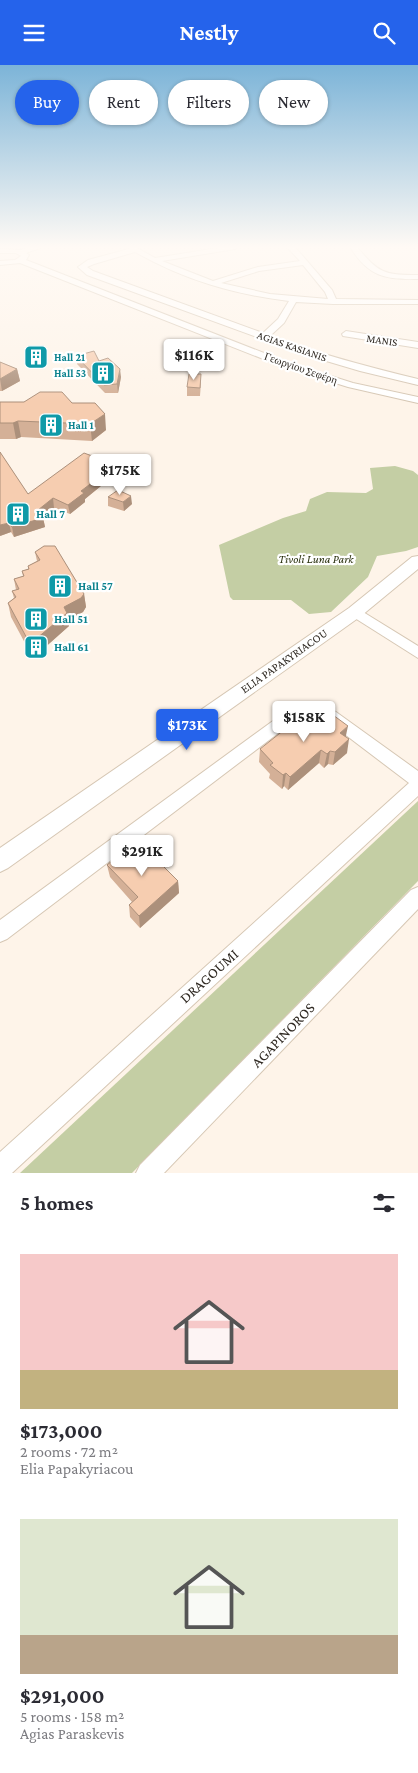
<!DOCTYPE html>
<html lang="en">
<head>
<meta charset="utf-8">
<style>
	body { margin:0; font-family:"Crimson Pro",serif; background:#f2f2f3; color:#2b2b33; height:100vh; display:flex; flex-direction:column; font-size:19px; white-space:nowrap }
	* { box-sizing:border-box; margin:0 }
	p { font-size:16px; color:#7c7c81 }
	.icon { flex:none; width:28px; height:28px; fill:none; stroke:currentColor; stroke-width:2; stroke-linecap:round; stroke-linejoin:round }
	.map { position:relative; height:1108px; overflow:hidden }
	.drawer { display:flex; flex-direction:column; background:#fff; flex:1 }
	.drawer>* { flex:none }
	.top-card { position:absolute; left:15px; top:15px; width:389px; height:45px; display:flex; gap:10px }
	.price { position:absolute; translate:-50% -42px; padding:0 11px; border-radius:5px; background:#fff; color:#222; font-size:16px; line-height:32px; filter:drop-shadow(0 1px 2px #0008) }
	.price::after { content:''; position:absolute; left:50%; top:30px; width:15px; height:11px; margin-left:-8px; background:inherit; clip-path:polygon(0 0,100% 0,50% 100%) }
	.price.active { background:#2563eb; color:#fff }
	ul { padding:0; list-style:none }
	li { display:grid; align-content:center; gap:10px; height:265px; padding:0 20px }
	li span { display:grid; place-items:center; height:155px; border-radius:0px; color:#555 }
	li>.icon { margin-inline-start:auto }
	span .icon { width:90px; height:90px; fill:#fffc; stroke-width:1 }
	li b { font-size:21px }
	h2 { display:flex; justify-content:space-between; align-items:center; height:60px; padding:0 20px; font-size:21px }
	.pill { padding:0 18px; border-radius:22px; background:#fff; box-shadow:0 1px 4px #0004; font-size:18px; line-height:45px }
	.pill.active { background:#2563eb; color:#fff }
	header { display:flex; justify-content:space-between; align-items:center; height:65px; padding:0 20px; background:#2563eb; color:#fff; font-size:22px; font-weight:700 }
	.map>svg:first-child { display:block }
	.green { fill:#c4cea4 }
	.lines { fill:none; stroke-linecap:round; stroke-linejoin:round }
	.minor-casing { stroke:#d6c7b4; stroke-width:2 }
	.major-casing { stroke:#d6c7b4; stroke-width:2 }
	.minor { fill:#fff; fill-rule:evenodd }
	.major { fill:#fff; fill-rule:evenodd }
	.wall { fill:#d4b097 }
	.shaded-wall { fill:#ac907b }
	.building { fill:#f6cdb0; stroke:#ac907b }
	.labels { text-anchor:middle; stroke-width:4.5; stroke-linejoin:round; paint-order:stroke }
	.far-street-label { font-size:11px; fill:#2f2922; stroke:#fff }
	.far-culture-label { font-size:11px; font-weight:bold; fill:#0d838f; stroke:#fff; text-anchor:start }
	.culture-label { font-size:12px; font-weight:bold; fill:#0d838f; stroke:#fff; text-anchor:start }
	.park-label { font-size:12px; font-style:italic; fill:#282f0c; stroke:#fff }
	.street-label { font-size:12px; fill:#2f2922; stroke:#fff }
	.near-street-label { font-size:15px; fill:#2f2922; stroke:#fff }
</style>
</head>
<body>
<header><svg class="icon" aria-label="menu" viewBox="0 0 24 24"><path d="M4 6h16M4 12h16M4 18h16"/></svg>Nestly<svg class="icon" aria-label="search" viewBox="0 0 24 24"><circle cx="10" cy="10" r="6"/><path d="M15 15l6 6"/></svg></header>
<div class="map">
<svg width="418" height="1108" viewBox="0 0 418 1108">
	<rect width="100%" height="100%" fill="#fef4e9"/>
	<!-- green -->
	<g class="green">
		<path d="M395,401L413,406L418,410V482L406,486L377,491L368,512L331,547L309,549L291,535H233L230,532L219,480L283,453L306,446L310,434L327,427L366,428L373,424L370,403Z"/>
		<path d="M418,736V816L132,1108H20Z"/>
	</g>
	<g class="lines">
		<!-- minor casing -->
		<g class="minor-casing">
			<g id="minor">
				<path d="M32,182H43L26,188L29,190L26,195L287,297L353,318L418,332V338L348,322L281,301L20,198L0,200V196L15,195L21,191L16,188H0V184L20,185Z"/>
				<path d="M127,182H135L155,193L224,182H238L235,184L162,196L213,216L258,202L300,196L287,182H295L332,225L336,234L418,235V239H333L296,237L284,258L270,271C319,289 368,302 418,314V320L360,306L306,290L87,210L78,202L88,195L129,184ZM135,187C185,215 232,229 289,236L278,254L263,268L93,206L87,202L94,199ZM303,200L325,227L328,234L270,229L221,218L259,206Z"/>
				<path d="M350,182H357C379,208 383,210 418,210V214C385,215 368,211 350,182Z"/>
				<path d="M346,266L418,277V283L343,271L342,269Z"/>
				<path d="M355,542L418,581V593L350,550L348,547L350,544Z"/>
				<path d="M303,640H317L336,647L418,706V731L12,1108H0V1087L409,718L326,655L312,652L298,653L7,874L0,877V855L288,645Z"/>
				<path d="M418,822V844L164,1108H136L140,1100L411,825Z"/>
			</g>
		</g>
		<!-- major casing -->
		<g class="major-casing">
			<path id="major" d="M418,491V504L361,551L8,803L0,807V783L349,543L412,492Z"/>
		</g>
		<!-- minor -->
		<use href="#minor" class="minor"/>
		<!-- major -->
		<use href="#major" class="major"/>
	</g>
	<!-- wall -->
	<g class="wall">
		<path d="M76,291L99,296L121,312L118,328H105L77,299Z"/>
		<path d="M0,297L17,304L20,316L2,326H0Z"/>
		<path d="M201,317L200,331H187V322Z"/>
		<path d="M0,337L72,338L106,365L92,376L21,372L16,374H0Z"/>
		<path d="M104,404L102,406L107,416L85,434V437L70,449L54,443L43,452L45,462L14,472L11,467L0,471L28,429Z"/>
		<path d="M108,432L132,439L124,446L108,441Z"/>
		<path d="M35,487L84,529L86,542L83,547L68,555L69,561L33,593L11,552L8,538L14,533L12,526L16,525L14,514L23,511L22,506L28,504V501L37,496Z"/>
		<path d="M305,659L346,672L347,688L333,700L328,699L324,703L319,698L288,725L284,721L282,724L269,713L270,709L259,697L260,684Z"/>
		<path d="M150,792L178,816L179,828L140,863L130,852L129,840L132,837L110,812L107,800Z"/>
	</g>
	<!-- shaded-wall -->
	<g class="shaded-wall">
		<path d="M17,304L20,316L2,326L0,314Z"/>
		<path d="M120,304L121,312L118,328L117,319Z"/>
		<path d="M105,349L106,365L92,376L90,359Z"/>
		<path d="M18,356L21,372L16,374L13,358Z"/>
		<path d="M103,395L104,404L95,411L94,402Z"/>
		<path d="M106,407L107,416L85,434V437L70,449L68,440L81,426Z"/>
		<path d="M131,431L132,439L124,446L123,437Z"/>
		<path d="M53,433L54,443L41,454L43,453L45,462L14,472L12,462L38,445Z"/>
		<path d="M9,458L11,467L0,471V460Z"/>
		<path d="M84,529L86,542L83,547L68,555L69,561L33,593L30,579L64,542Z"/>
		<path d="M348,661L345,675L340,668Z"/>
		<path d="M349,674L347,688L333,700L335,687Z"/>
		<path d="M321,685L319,698L288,725L290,712Z"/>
		<path d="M330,686L328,699L324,703L327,689Z"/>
		<path d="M286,708L284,721L282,724L283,710Z"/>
		<path d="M178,816L179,828L140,863L139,851Z"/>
	</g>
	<!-- building -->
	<g class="building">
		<path d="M94,286L99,296L108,293L120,304L117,319L104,320L76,291Z"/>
		<path d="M0,297L17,304L0,314Z"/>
		<path d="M189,309H201L200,323L187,322Z"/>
		<path d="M40,327H62L72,338H95L105,349L90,359L18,356L13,358H0V337H24Z"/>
		<path d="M0,387L28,429L84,388L103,395L94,402L106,407L81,426L84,428L68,440L53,433L38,445L43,453L12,462L9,458L0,460Z"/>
		<path d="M118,425L131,431L123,437L108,432Z"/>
		<path d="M44,481H55L84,529L81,533L64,542L67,548L30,579L8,538L16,532L12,526L19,524L14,514L24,511L22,506L29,504L28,501L40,495L35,487Z"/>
		<path d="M317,649L326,656L333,650L348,661L340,668L349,674L335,687L330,686L327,689L321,685L290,712L286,708L283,710L270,700L273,698L260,684L299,653L305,659Z"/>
		<path d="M135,777L150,792L152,790L178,816L139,851L129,840L138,832L107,800Z"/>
	</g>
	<!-- sky -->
	<linearGradient id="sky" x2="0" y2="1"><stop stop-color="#7cb4d8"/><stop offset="0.54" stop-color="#fffaf5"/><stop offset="1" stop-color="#fffaf5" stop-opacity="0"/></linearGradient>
	<rect width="418" height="337" fill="url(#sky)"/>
	<!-- icons -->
	<defs>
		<g id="building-square" transform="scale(1.25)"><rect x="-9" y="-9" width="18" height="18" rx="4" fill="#0f9aa8" stroke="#fff"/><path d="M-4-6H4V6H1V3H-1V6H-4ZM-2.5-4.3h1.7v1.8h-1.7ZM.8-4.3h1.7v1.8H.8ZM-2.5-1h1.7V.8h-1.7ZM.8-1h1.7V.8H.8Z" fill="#fff"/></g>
	</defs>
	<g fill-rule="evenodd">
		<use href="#building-square" x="36" y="292"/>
		<use href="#building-square" x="103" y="308"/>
		<use href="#building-square" x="51" y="360"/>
		<use href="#building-square" x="18" y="449"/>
		<use href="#building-square" x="60" y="521"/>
		<use href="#building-square" x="36" y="554"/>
		<use href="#building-square" x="36" y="582"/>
	</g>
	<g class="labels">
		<!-- far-street labels -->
		<g class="far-street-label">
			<text transform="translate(382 275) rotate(8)" y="4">MANIS</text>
			<text transform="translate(292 281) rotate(19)" y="4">AGIAS KASIANIS</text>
			<text transform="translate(301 303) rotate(19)" y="4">Γεωργίου Σεφέρη</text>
		</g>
		<!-- far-culture labels -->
		<g class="far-culture-label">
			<text x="54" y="296">Hall 21</text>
			<text x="86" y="312" text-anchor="end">Hall 53</text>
			<text x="68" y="364">Hall 1</text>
		</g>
		<!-- culture labels -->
		<g class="culture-label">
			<text x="36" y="453">Hall 7</text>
			<text x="78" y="525">Hall 57</text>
			<text x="54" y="558">Hall 51</text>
			<text x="54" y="586">Hall 61</text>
		</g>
		<!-- park labels -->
		<g class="park-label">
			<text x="316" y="498">Tivoli Luna Park</text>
		</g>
		<!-- street labels -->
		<g class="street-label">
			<text transform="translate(284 596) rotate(-35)" y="4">ELIA PAPAKYRIACOU</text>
		</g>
		<!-- near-street labels -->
		<g class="near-street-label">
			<text transform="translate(209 911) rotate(-42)" y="5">DRAGOUMI</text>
			<text transform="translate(283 970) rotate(-46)" y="5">AGAPINOROS</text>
		</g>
	</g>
</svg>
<b class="price" style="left:194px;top:316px">$116K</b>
<b class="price" style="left:120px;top:431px">$175K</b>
<b class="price" style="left:304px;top:678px">$158K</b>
<b class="price active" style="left:187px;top:686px">$173K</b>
<b class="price" style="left:142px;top:812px">$291K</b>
<div class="top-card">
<a class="pill active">Buy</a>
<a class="pill">Rent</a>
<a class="pill">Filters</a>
<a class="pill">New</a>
</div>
</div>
<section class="drawer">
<h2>5 homes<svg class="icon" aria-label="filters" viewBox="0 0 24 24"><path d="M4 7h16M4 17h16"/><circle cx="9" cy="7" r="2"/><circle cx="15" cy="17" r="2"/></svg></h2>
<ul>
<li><span style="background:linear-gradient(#f6c9c9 75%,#c2b280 0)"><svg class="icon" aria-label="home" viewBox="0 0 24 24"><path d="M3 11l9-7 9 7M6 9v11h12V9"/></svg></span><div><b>$173,000</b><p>2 rooms · 72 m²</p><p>Elia Papakyriacou</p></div></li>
<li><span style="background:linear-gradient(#dfe7d0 75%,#b9a48a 0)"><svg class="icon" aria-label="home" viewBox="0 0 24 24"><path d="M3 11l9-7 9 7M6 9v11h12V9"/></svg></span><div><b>$291,000</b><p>5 rooms · 158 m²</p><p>Agias Paraskevis</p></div></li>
</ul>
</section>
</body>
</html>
